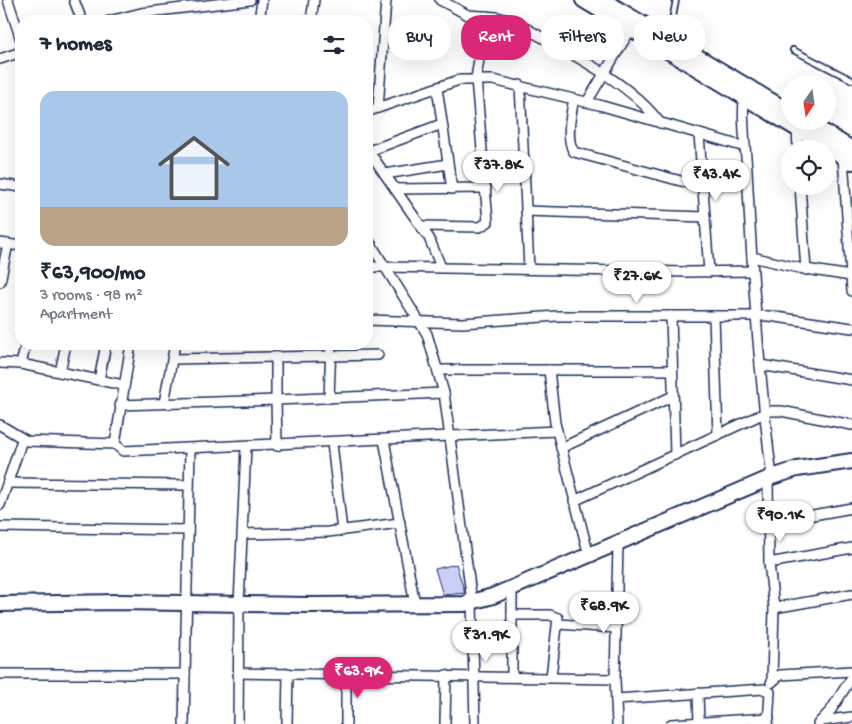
<!DOCTYPE html>
<html lang="en">
<head>
<meta charset="utf-8">
<style>
	body { margin:0; font-family:"Gochi Hand",sans-serif; background:#f6f6f7; color:#1f2937; height:100vh; display:flex; flex-direction:column; font-size:19px; white-space:nowrap }
	* { box-sizing:border-box; margin:0 }
	p { font-size:16px; color:#747a83 }
	.icon { flex:none; width:28px; height:28px; fill:none; stroke:currentColor; stroke-width:2; stroke-linecap:round; stroke-linejoin:round }
	.map { position:relative; flex:1; overflow:hidden }
	.panel { position:absolute; left:15px; top:15px; width:358px; height:335px; display:flex; flex-direction:column; background:#fff; border-radius:20px; box-shadow:0 5px 20px #0002 }
	.panel>* { flex:none }
	.hud { position:absolute; left:388px; top:15px; width:389px; height:45px; display:flex; gap:10px }
	.needle { width:32px; rotate:193deg }
	.tools { position:absolute; left:781px; top:75px; display:grid; gap:10px }
	.tools a { display:grid; place-items:center; width:55px; height:55px; border-radius:50%; background:#fff; box-shadow:0 5px 20px #0002; font-size:25px }
	.price { position:absolute; translate:-50% -42px; padding:0 11px; border-radius:18px; background:#fff; color:#222; font-size:16px; line-height:32px; filter:drop-shadow(0 1px 2px #0008) }
	.price::after { content:''; position:absolute; left:50%; top:30px; width:15px; height:11px; margin-left:-8px; background:inherit; clip-path:polygon(0 0,100% 0,50% 100%) }
	.price.current { background:#db2777; color:#fff }
	ul { padding:0; list-style:none }
	li { display:grid; align-content:center; gap:10px; height:265px; padding:0 25px }
	li+li { border-top:1px solid #e0e1e3 }
	li span { display:grid; place-items:center; height:155px; border-radius:15px; color:#555 }
	li>.icon { margin-inline-start:auto }
	span .icon { width:90px; height:90px; fill:#fffc; stroke-width:1 }
	li b { font-size:21px }
	h2 { display:flex; justify-content:space-between; align-items:center; height:60px; padding:0 25px; font-size:21px }
	.tag { padding:0 18px; border-radius:20px; background:#fff; box-shadow:0 5px 20px #0002; font-size:18px; line-height:45px }
	.tag.current { background:#db2777; color:#fff }
	.map>svg:first-child { display:block }
	.building { fill:#cbcef6; stroke:#1b2f5e }
	.lines { fill:none; stroke-linecap:round; stroke-linejoin:round }
	.lane-casing { stroke:#1b2f5e; stroke-width:8 }
	.street-casing { stroke:#1b2f5e; stroke-width:12 }
	.secondary-casing { stroke:#1b2f5e; stroke-width:18 }
	.lane { stroke:#fff; stroke-width:4.5 }
	.street { stroke:#fff; stroke-width:9 }
	.secondary { stroke:#fff; stroke-width:14 }
</style>
</head>
<body>
<div class="map">
<svg width="852" height="724" viewBox="0 0 852 724">
	<rect width="100%" height="100%" fill="#fff"/>
	<filter id="ink" filterUnits="userSpaceOnUse"><feTurbulence type="fractalNoise" baseFrequency=".02" numOctaves="2"/><feDisplacementMap in="SourceGraphic" scale="10" xChannelSelector="R" yChannelSelector="G"/><feConvolveMatrix kernelMatrix="1 2 1 2 8 2 1 2 1" color-interpolation-filters="sRGB"/></filter>
	<g filter="url(#ink)">
		<!-- building -->
		<path class="building" d="M456,564L465,593L443,595L435,569Z"/>
		<g class="lines">
			<!-- lane casing -->
			<g class="lane-casing">
				<g id="lane">
					<path d="M666,35L673,16L676,0"/>
					<path d="M793,50L852,80"/>
				</g>
			</g>
			<!-- street casing -->
			<g class="street-casing">
				<g id="street">
					<path d="M8,0L21,40"/>
					<path d="M74,0L82,21"/>
					<path d="M440,0L468,15L497,17L513,21C559,48 629,80 660,123"/>
					<path d="M109,21L141,13L250,0"/>
					<path d="M259,21L262,0"/>
					<path d="M311,21L314,0"/>
					<path d="M0,59L21,52"/>
					<path d="M520,85L529,269"/>
					<path d="M437,88L452,189"/>
					<path d="M746,93C740,104 746,155 747,169C752,272 759,375 772,477"/>
					<path d="M574,99C571,113 565,140 574,152L703,187"/>
					<path d="M587,102L631,29"/>
					<path d="M378,108L386,0"/>
					<path d="M366,112L459,80H493L599,105L745,147"/>
					<path d="M797,129L798,149"/>
					<path d="M699,134L709,272"/>
					<path d="M366,147L429,238L441,267"/>
					<path d="M369,151L442,124"/>
					<path d="M843,157L852,291"/>
					<path d="M385,174L448,164"/>
					<path d="M0,184L21,187"/>
					<path d="M800,186L806,270"/>
					<path d="M395,189L486,188"/>
					<path d="M526,211L705,217"/>
					<path d="M421,226L480,227L488,222L476,78L486,16"/>
					<path d="M366,236L385,267L689,272L752,271"/>
					<path d="M0,243L21,246"/>
					<path d="M752,257L799,268L851,276"/>
					<path d="M366,267H385L427,334L444,393L472,602L475,724"/>
					<path d="M0,282L8,244"/>
					<path d="M671,316L675,455"/>
					<path d="M714,316L718,435"/>
					<path d="M366,320L463,323L557,316H769L852,328"/>
					<path d="M26,344L21,364L123,385"/>
					<path d="M131,344L115,444L123,451L557,431"/>
					<path d="M276,357V400L444,393"/>
					<path d="M173,359L378,355"/>
					<path d="M0,363L21,364"/>
					<path d="M760,365L852,380"/>
					<path d="M438,370H672"/>
					<path d="M549,370L555,423L589,556"/>
					<path d="M60,372L66,344"/>
					<path d="M99,380L106,344"/>
					<path d="M329,398L331,344"/>
					<path d="M164,403L175,344"/>
					<path d="M120,405L276,400L277,446"/>
					<path d="M0,425L27,441L115,444"/>
					<path d="M384,440L415,604"/>
					<path d="M332,443L342,531"/>
					<path d="M561,448L673,396"/>
					<path d="M768,478L769,563L774,608L772,680"/>
					<path d="M8,483L188,485"/>
					<path d="M574,501L769,411H781L852,425"/>
					<path d="M0,505L22,440"/>
					<path d="M768,523L852,508"/>
					<path d="M0,527L188,530"/>
					<path d="M243,534L328,532L400,523"/>
					<path d="M769,563L852,548"/>
					<path d="M774,608L852,594"/>
					<path d="M512,615H550L558,618L551,677"/>
					<path d="M558,624L616,628"/>
					<path d="M238,673L615,679"/>
					<path d="M0,674H185"/>
					<path d="M512,677V588"/>
					<path d="M771,683L780,675L852,671"/>
					<path d="M698,693L699,724"/>
					<path d="M616,699L764,689L770,692L768,724"/>
					<path d="M821,721L852,717"/>
					<path d="M184,724L190,449"/>
					<path d="M238,724L239,604L246,447"/>
					<path d="M287,724L288,673"/>
					<path d="M346,724V674"/>
					<path d="M445,724L446,675"/>
					<path d="M617,724L615,679L618,544"/>
					<path d="M671,724L769,718"/>
					<path d="M818,724L831,710L852,677"/>
				</g>
			</g>
			<!-- secondary casing -->
			<g class="secondary-casing">
				<g id="secondary">
					<path d="M583,0L852,162"/>
					<path d="M603,0L790,112"/>
					<path d="M806,121L852,149"/>
					<path d="M0,604L119,602L308,605L464,604L493,596L772,477L797,469L852,461"/>
				</g>
			</g>
			<!-- lane -->
			<use href="#lane" class="lane"/>
			<!-- street -->
			<use href="#street" class="street"/>
			<!-- secondary -->
			<use href="#secondary" class="secondary"/>
		</g>
	</g>
</svg>
<div class="tools">
<a><svg class="needle" viewBox="-14 -14 28 28"><path d="M0-13l5 13h-10z" fill="#e53935"/><path d="M0 13l5-13h-10z" fill="#747a83"/></svg></a>
<a><svg class="icon" aria-label="locate" viewBox="0 0 24 24"><circle cx="12" cy="12" r="6"/><path d="M12 2v4M12 18v4M2 12h4M18 12h4"/></svg></a>
</div>
<b class="price" style="left:498px;top:193px">₹37.8K</b>
<b class="price" style="left:716px;top:202px">₹43.4K</b>
<b class="price" style="left:637px;top:304px">₹27.6K</b>
<b class="price" style="left:780px;top:543px">₹90.1K</b>
<b class="price" style="left:604px;top:634px">₹68.9K</b>
<b class="price" style="left:486px;top:663px">₹31.9K</b>
<b class="price current" style="left:358px;top:699px">₹63.9K</b>
<div class="hud">
<a class="tag">Buy</a>
<a class="tag current">Rent</a>
<a class="tag">Filters</a>
<a class="tag">New</a>
</div>
<section class="panel">
<h2>7 homes<svg class="icon" aria-label="filters" viewBox="0 0 24 24"><path d="M4 7h16M4 17h16"/><circle cx="9" cy="7" r="2"/><circle cx="15" cy="17" r="2"/></svg></h2>
<ul>
<li><span style="background:linear-gradient(#a9c7e8 75%,#b9a48a 0)"><svg class="icon" aria-label="home" viewBox="0 0 24 24"><path d="M3 11l9-7 9 7M6 9v11h12V9"/></svg></span><div><b>₹63,900/mo</b><p>3 rooms · 98 m²</p><p>Apartment</p></div></li>
</ul>
</section>
</div>
</body>
</html>
